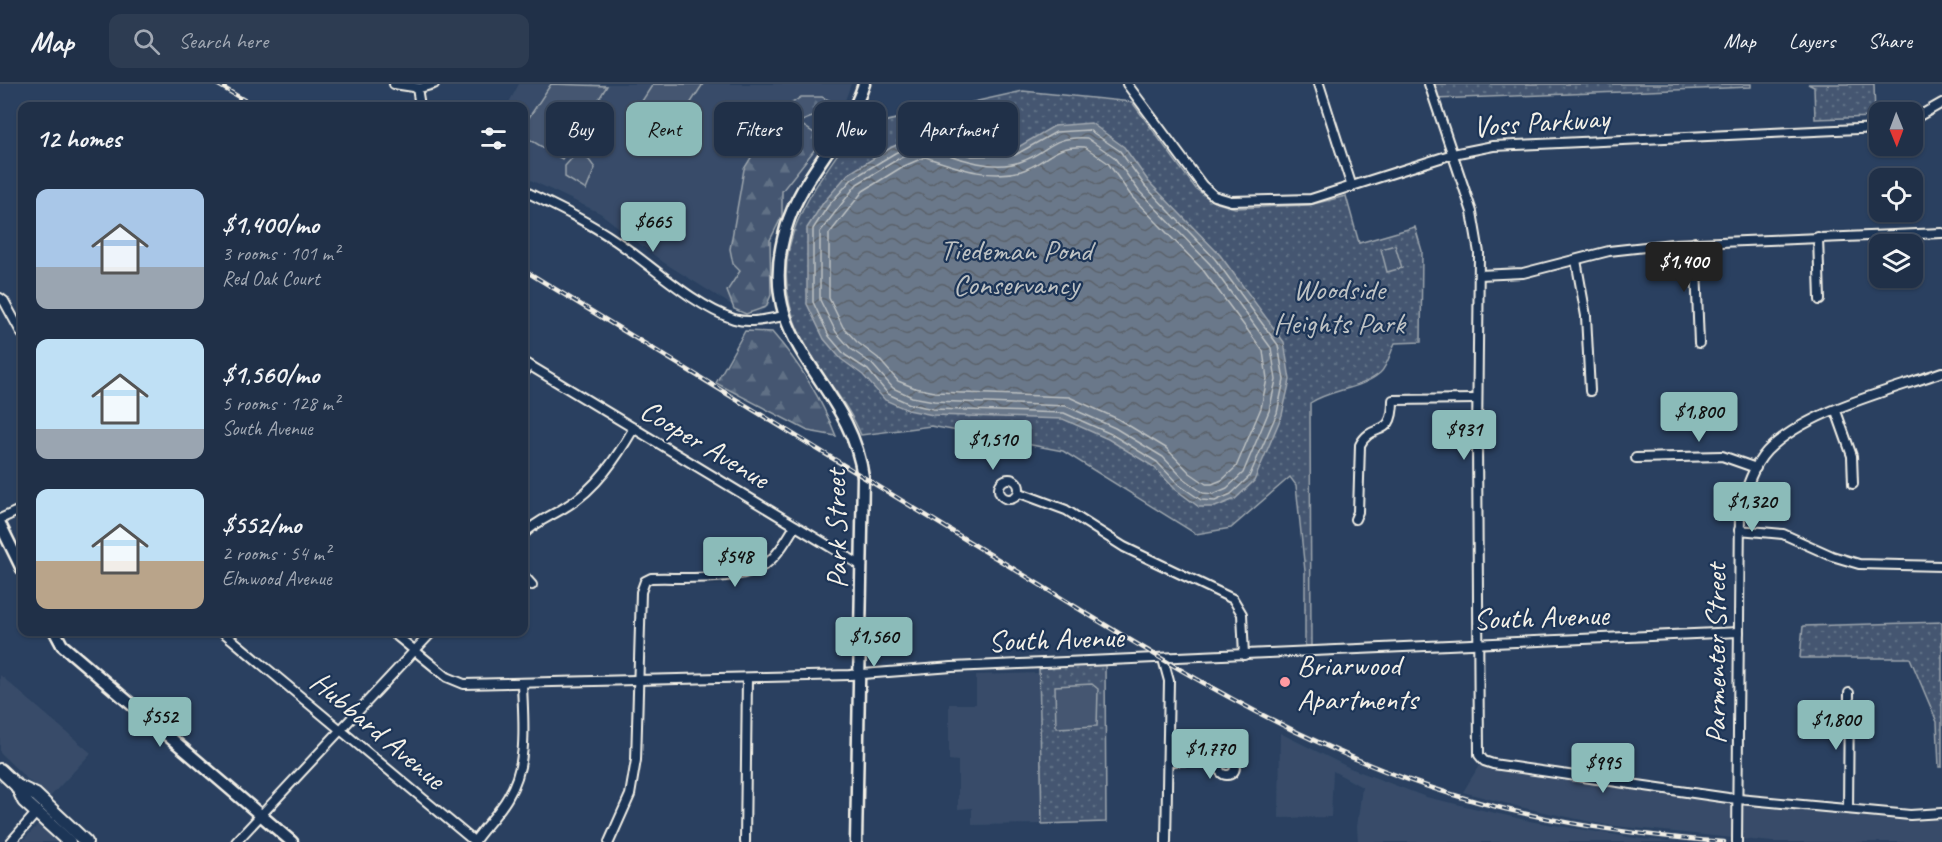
<!DOCTYPE html>
<html lang="en">
<head>
<meta charset="utf-8">
<style>
	body { margin:0; font-family:Caveat,sans-serif; background:#2d3c52; color:#f1f3f6; height:100vh; display:flex; flex-direction:column; font-size:22px; white-space:nowrap }
	* { box-sizing:border-box; margin:0 }
	p { font-size:20px; color:#a2a9b4 }
	.icon { flex:none; width:33px; height:33px; fill:none; stroke:currentColor; stroke-width:2; stroke-linecap:round; stroke-linejoin:round }
	.map { position:relative; flex:1; overflow:hidden }
	.panel { position:absolute; left:18px; top:18px; width:510px; height:534px; display:flex; flex-direction:column; background:#203048; border-radius:12px; box-shadow:0 2px 4px #0004,0 0 0 2px #3d4b60 }
	.panel>* { flex:none }
	.hud { position:absolute; left:546px; top:18px; width:570px; height:54px; display:flex; gap:12px }
	.needle { width:39px; rotate:179deg }
	.controls { position:absolute; left:1869px; top:18px; display:grid; gap:12px }
	.controls a { display:grid; place-items:center; width:54px; height:54px; border-radius:12px; background:#203048; box-shadow:0 2px 4px #0004,0 0 0 2px #3d4b60; font-size:30px }
	.price { position:absolute; translate:-50% -51px; padding:0 14px; border-radius:6px; background:#8bbbb9; color:#111; font-size:20px; line-height:39px; filter:drop-shadow(0 2px 3px #0008) }
	.price::after { content:''; position:absolute; left:50%; top:36px; width:18px; height:14px; margin-left:-9px; background:inherit; clip-path:polygon(0 0,100% 0,50% 100%) }
	.price.current { background:#222; color:#fff }
	ul { padding:0; list-style:none }
	li { display:flex; align-items:center; gap:18px; height:150px; padding:0 18px }
	li span { display:grid; place-items:center; flex:none; width:168px; height:120px; border-radius:12px; color:#555 }
	li>.icon { margin-inline-start:auto }
	span .icon { width:72px; height:72px; fill:#fffc; stroke-width:1 }
	li b { font-size:26px }
	h2 { display:flex; justify-content:space-between; align-items:center; height:72px; padding:0 18px; font-size:26px }
	.tag { padding:0 21px; border-radius:12px; background:#203048; box-shadow:0 2px 4px #0004,0 0 0 2px #3d4b60; font-size:21px; line-height:54px }
	.tag.current { background:#8bbbb9; color:#111 }
	header { display:flex; align-items:center; gap:36px; box-sizing:border-box; height:84px; padding:0 30px; background:#203048; border-bottom:2px solid #3d4b60 }
	header strong { font-size:28px }
	nav { display:flex; gap:33px; margin-inline-start:auto; font-size:21px }
	.search { width:420px; height:54px; background:#2d3c52; display:flex; align-items:center; gap:15px; box-sizing:border-box; padding:0 21px; border-radius:12px; color:#a2a9b4; font-size:22px }
	.map>svg:first-child { display:block }
	.built { fill:#374c69 }
	.green { fill:url(#green-dots); stroke:#9ca4ac; stroke-width:1.5 }
	.forest { fill:url(#forest-firs); stroke:#9ca4ac; stroke-width:1.5 }
	.pitch { fill:#445771; stroke:#9ca4ac; stroke-width:1.5 }
	.water { fill:url(#water-waves); stroke:#a1a8b0; stroke-width:1.5 }
	.lines { fill:none; stroke-linecap:round; stroke-linejoin:round }
	.shore { stroke:#bdc1c2; stroke-width:1.5 }
	.street-casing { stroke:#f4f1e8; stroke-width:12 }
	.secondary-casing { stroke:#f4f1e8; stroke-width:15 }
	.primary-casing { stroke:#f4f1e8; stroke-width:16 }
	.street { stroke:#1d3557; stroke-width:8 }
	.secondary { stroke:#1d3557; stroke-width:10 }
	.primary { stroke:#1d3557; stroke-width:12 }
	.rail-casing { stroke:#f4f1e8; stroke-width:4.5 }
	.rail { stroke:#1d3557; stroke-width:2; stroke-dasharray:7; stroke-linecap:butt }
	.poi-dot { fill:#ff9aa2; stroke:#1d3557; stroke-width:2 }
	.labels { text-anchor:middle; stroke-width:4.5; stroke-linejoin:round; paint-order:stroke }
	.street-label { font-size:30px; fill:#f4f1e8; stroke:#1d3557 }
	.park-label { font-size:30px; fill:#bfc3c4; stroke:#1d3557 }
	.poi-label { font-size:30px; fill:#f4f1e8; stroke:#1d3557; text-anchor:start }
</style>
</head>
<body>
<header>
<strong>Map</strong>
<div class="search"><svg class="icon" aria-label="search" viewBox="0 0 24 24"><circle cx="10" cy="10" r="6"/><path d="M15 15l6 6"/></svg>Search here</div>
<nav><a>Map</a><a>Layers</a><a>Share</a></nav>
</header>
<div class="map">
<svg width="1942" height="758" viewBox="0 0 1942 758">
	<defs>
		<pattern id="green-dots" width="8" height="8" patternUnits="userSpaceOnUse" patternTransform="scale(1.5)"><rect width="8" height="8" fill="#445771"/><path d="M2 2h.1M6 6h.1" fill="none" stroke="#607085" stroke-width="1.8" stroke-linecap="round"/></pattern>
		<pattern id="forest-firs" width="22" height="20" patternUnits="userSpaceOnUse" patternTransform="scale(1.5)"><rect width="22" height="20" fill="#445771"/><path d="M5 1l3.5 6h-7zM16 11l3.5 6h-7z" fill="#607085"/></pattern>
		<pattern id="water-waves" width="16" height="10" patternUnits="userSpaceOnUse" patternTransform="scale(1.5)"><rect width="16" height="10" fill="#6a788a"/><path d="M0 5q4-4 8 0t8 0" fill="none" stroke="#5b626b"/></pattern>
	</defs>
	<rect width="100%" height="100%" fill="#2a4060"/>
	<filter id="ink" filterUnits="userSpaceOnUse"><feTurbulence type="fractalNoise" baseFrequency=".0167" numOctaves="2"/><feDisplacementMap in="SourceGraphic" scale="12" xChannelSelector="R" yChannelSelector="G"/><feConvolveMatrix kernelMatrix="1 2 1 2 8 2 1 2 1" color-interpolation-filters="sRGB"/></filter>
	<g filter="url(#ink)">
		<!-- built -->
		<g class="built">
			<path d="M519,0H851L836,41L794,102L772,157L770,220L756,232L730,220L663,178L600,129L524,93V22H507Z"/>
			<path d="M1039,589L1042,740L972,741V724L958,725V677L949,676V620H976V591Z"/>
			<path d="M0,591L91,669L48,715L0,669Z"/>
			<path d="M1280,649L1350,684L1426,713L1534,738L1641,755L1682,758H1358L1357,743L1362,703L1333,687L1331,733L1279,734Z"/>
			<path d="M1483,675L1589,695L1848,725L1942,729V758H1772L1606,741L1520,723L1463,708Z"/>
			<path d="M39,740L42,741L61,758H21Z"/>
		</g>
		<!-- green -->
		<g class="green">
			<path d="M1429,0H1751V3L1435,15Z"/>
			<path d="M1808,0H1874L1875,33L1815,35L1814,3Z"/>
			<path d="M1023,7L1132,18L1196,105L1214,118L1235,124L1309,121L1346,112L1359,159L1415,143L1422,167L1421,258L1395,259C1391,267 1387,283 1380,289C1360,306 1331,305 1310,319L1311,562H1305V487L1296,401L1290,393L1231,444L1196,450L1063,367L931,342L861,351C846,315 818,288 801,253C761,167 809,111 856,44Z"/>
			<path d="M1942,538V683H1939L1937,638L1910,574H1800L1803,542Z"/>
			<path d="M1105,577L1106,738L1042,740L1039,581Z"/>
		</g>
		<!-- forest -->
		<g class="forest">
			<path d="M801,13H822L831,17L832,26C820,33 813,30 799,39L823,55L782,107V132L770,156L771,211L766,223L746,230L734,225L727,207L740,187L733,180L730,165L744,85L779,28Z"/>
			<path d="M745,247L772,248C799,279 821,314 836,352L808,347L716,299Z"/>
		</g>
		<!-- pitch -->
		<g class="pitch">
			<path d="M551,0L607,2L562,75L524,52V41Z"/>
			<path d="M653,0H703L677,40L642,17Z"/>
			<path d="M574,72H586L595,84L586,106L565,93V82Z"/>
			<path d="M1395,161L1402,184L1387,188L1381,165Z"/>
			<path d="M1092,600L1098,605L1097,642L1056,644L1055,602Z"/>
		</g>
		<!-- water -->
		<path class="water" d="M1091,39L1124,63L1149,98L1220,171L1284,258L1290,296L1282,331L1254,397L1235,415L1215,423H1199L1175,405L1154,383L1108,355L1063,335L933,331L908,326L885,316L863,291L841,275L824,255L807,220V144L823,119L848,90L892,63L924,49L973,66L1015,65L1054,42Z"/>
		<g class="lines">
			<!-- shore -->
			<g class="shore">
				<path d="M1089,46L1120,67L1145,102L1215,175L1278,261L1284,296L1277,329L1249,393L1231,410L1215,417L1201,416L1179,401L1157,378L1111,350L1064,329L933,325L910,320L888,310L868,286L845,271L829,252L813,218V145L828,122L852,95L895,69L924,55L972,72L1015,71L1056,48Z"/>
				<path d="M1087,54L1114,73L1139,107L1210,180L1271,264L1276,296L1269,327L1243,389L1227,404L1213,410L1203,409L1184,395L1163,373L1115,344L1066,322L934,317L912,313L893,304L872,280L851,265L836,248L820,216V148L857,100L898,75L925,63C952,72 990,88 1020,78C1050,68 1049,52 1087,54Z"/>
				<path d="M1085,63L1108,79L1132,113L1203,186L1263,267L1267,295L1261,324L1236,383L1222,396L1212,400H1206L1190,389L1166,364L1118,335L1069,313L935,308L915,304L898,297L878,274L857,258L843,243L829,214V150L863,107L902,83L925,73C956,83 988,96 1021,87C1047,79 1053,60 1085,63Z"/>
			</g>
			<!-- street casing -->
			<g class="street-casing">
				<g id="street">
					<path d="M394,0L420,4L434,0"/>
					<path d="M1127,0L1202,101L1214,112L1231,117L1311,115L1453,70L1493,62L1880,44"/>
					<path d="M1319,0L1352,103"/>
					<path d="M1429,0L1472,128L1479,169L1477,355L1479,671L1484,677L1493,680L1728,714L1910,731L1942,729"/>
					<path d="M417,4L420,22"/>
					<path d="M1912,36L1942,19"/>
					<path d="M524,107C555,122 587,137 616,157C651,181 694,222 734,235C750,240 768,235 784,232"/>
					<path d="M1818,153L1820,216"/>
					<path d="M1695,158L1699,259"/>
					<path d="M1576,176L1586,232L1590,307"/>
					<path d="M1479,191L1523,189L1609,167L1672,160L1942,149"/>
					<path d="M0,214L4,217L22,250"/>
					<path d="M524,278L862,482"/>
					<path d="M524,289L529,281"/>
					<path d="M1836,327L1852,372L1853,400"/>
					<path d="M1636,374L1722,372L1756,384"/>
					<circle cx="1009" cy="405" r="10"/>
					<path d="M1020,409L1066,426L1124,463L1233,515L1242,530L1244,571"/>
					<path d="M0,435L22,425"/>
					<path d="M1355,435L1358,428L1360,361C1373,336 1393,357 1393,316L1477,315"/>
					<path d="M1739,446L1783,450L1832,472L1859,480L1942,482"/>
					<path d="M524,450C536,437 552,432 567,422C596,405 617,373 634,344"/>
					<path d="M524,492L532,501"/>
					<path d="M223,548L475,758"/>
					<path d="M392,548L447,593L464,600L850,591L952,583L1739,548"/>
					<path d="M1163,575L1169,597L1166,758"/>
					<circle cx="1227" cy="683" r="8"/>
					<path d="M1168,677L1207,676L1220,679"/>
					<path d="M1848,725L1849,609"/>
					<path d="M11,758L38,727"/>
					<path d="M236,758L432,548"/>
					<path d="M474,758C485,742 499,729 508,713C529,679 523,637 522,599"/>
					<path d="M609,758L630,711L636,676L641,508L645,497L651,494C682,493 741,498 766,480C778,471 787,455 795,442"/>
					<path d="M745,758L747,594"/>
					<path d="M1737,758L1740,426C1746,406 1752,383 1767,367C1806,327 1889,307 1942,288"/>
				</g>
			</g>
			<!-- secondary casing -->
			<g class="secondary-casing">
				<g id="secondary">
					<path d="M0,440L22,485"/>
					<path d="M55,548L62,561L292,758"/>
					<path d="M856,758L863,393C850,294 751,262 786,144C801,91 847,53 864,0"/>
				</g>
			</g>
			<!-- primary casing -->
			<g class="primary-casing">
				<g id="primary">
					<path d="M0,686L17,702L36,711L86,758"/>
					<path d="M17,702L24,717L69,758"/>
				</g>
			</g>
			<!-- street -->
			<use href="#street" class="street"/>
			<!-- secondary -->
			<use href="#secondary" class="secondary"/>
			<!-- primary -->
			<use href="#primary" class="primary"/>
			<!-- rail casing -->
			<g class="rail-casing">
				<g id="rail">
					<path d="M217,0L254,22"/>
					<path d="M524,186C672,276 820,366 968,457C1116,546 1262,646 1426,702C1523,735 1622,750 1724,758"/>
				</g>
			</g>
			<!-- rail -->
			<use href="#rail" class="rail"/>
		</g>
	</g>
	<!-- markers -->
	<circle class="poi-dot" cx="1285" cy="598" r="6"/>
	<g class="labels">
		<!-- street labels -->
		<g class="street-label">
			<text transform="translate(1541 38) rotate(-4)" y="10">Voss Parkway</text>
			<text transform="translate(705 360) rotate(31)" y="10">Cooper Avenue</text>
			<text transform="translate(836 445) rotate(-91)" y="10">Park Street</text>
			<text transform="translate(1541 533) rotate(-2)" y="10">South Avenue</text>
			<text transform="translate(1056 555) rotate(-2)" y="10">South Avenue</text>
			<text transform="translate(1715 570) rotate(-90)" y="10">Parmenter Street</text>
			<text transform="translate(378 646) rotate(40)" y="10">Hubbard Avenue</text>
		</g>
		<!-- park labels -->
		<g class="park-label">
			<text x="1016" y="176">Tiedeman Pond<tspan x="1016" dy="34">Conservancy</tspan></text>
			<text x="1339" y="215">Woodside<tspan x="1339" dy="34">Heights Park</tspan></text>
		</g>
		<!-- poi labels -->
		<g class="poi-label">
			<text x="1297" y="591">Briarwood<tspan x="1297" dy="34">Apartments</tspan></text>
		</g>
	</g>
</svg>
<div class="controls">
<a><svg class="needle" viewBox="-14 -14 28 28"><path d="M0-13l5 13h-10z" fill="#e53935"/><path d="M0 13l5-13h-10z" fill="#a2a9b4"/></svg></a>
<a><svg class="icon" aria-label="locate" viewBox="0 0 24 24"><circle cx="12" cy="12" r="6"/><path d="M12 2v4M12 18v4M2 12h4M18 12h4"/></svg></a>
<a><svg class="icon" aria-label="layers" viewBox="0 0 24 24"><path d="M12 4l9 5-9 5-9-5zM3 14l9 5 9-5"/></svg></a>
</div>
<b class="price" style="left:653px;top:169px">$665</b>
<b class="price current" style="left:1684px;top:209px">$1,400</b>
<b class="price" style="left:1699px;top:359px">$1,800</b>
<b class="price" style="left:1464px;top:377px">$931</b>
<b class="price" style="left:993px;top:387px">$1,510</b>
<b class="price" style="left:1752px;top:449px">$1,320</b>
<b class="price" style="left:735px;top:504px">$548</b>
<b class="price" style="left:874px;top:584px">$1,560</b>
<b class="price" style="left:160px;top:664px">$552</b>
<b class="price" style="left:1836px;top:667px">$1,800</b>
<b class="price" style="left:1210px;top:696px">$1,770</b>
<b class="price" style="left:1603px;top:710px">$995</b>
<div class="hud">
<a class="tag">Buy</a>
<a class="tag current">Rent</a>
<a class="tag">Filters</a>
<a class="tag">New</a>
<a class="tag">Apartment</a>
</div>
<section class="panel">
<h2>12 homes<svg class="icon" aria-label="filters" viewBox="0 0 24 24"><path d="M4 7h16M4 17h16"/><circle cx="9" cy="7" r="2"/><circle cx="15" cy="17" r="2"/></svg></h2>
<ul>
<li><span style="background:linear-gradient(#a9c7e8 65%,#9aa5b1 0)"><svg class="icon" aria-label="home" viewBox="0 0 24 24"><path d="M3 11l9-7 9 7M6 9v11h12V9"/></svg></span><div><b>$1,400/mo</b><p>3 rooms · 101 m²</p><p>Red Oak Court</p></div></li>
<li><span style="background:linear-gradient(#bfe0f5 75%,#9aa5b1 0)"><svg class="icon" aria-label="home" viewBox="0 0 24 24"><path d="M3 11l9-7 9 7M6 9v11h12V9"/></svg></span><div><b>$1,560/mo</b><p>5 rooms · 128 m²</p><p>South Avenue</p></div></li>
<li><span style="background:linear-gradient(#bfe0f5 60%,#b9a48a 0)"><svg class="icon" aria-label="home" viewBox="0 0 24 24"><path d="M3 11l9-7 9 7M6 9v11h12V9"/></svg></span><div><b>$552/mo</b><p>2 rooms · 54 m²</p><p>Elmwood Avenue</p></div></li>
</ul>
</section>
</div>
</body>
</html>
